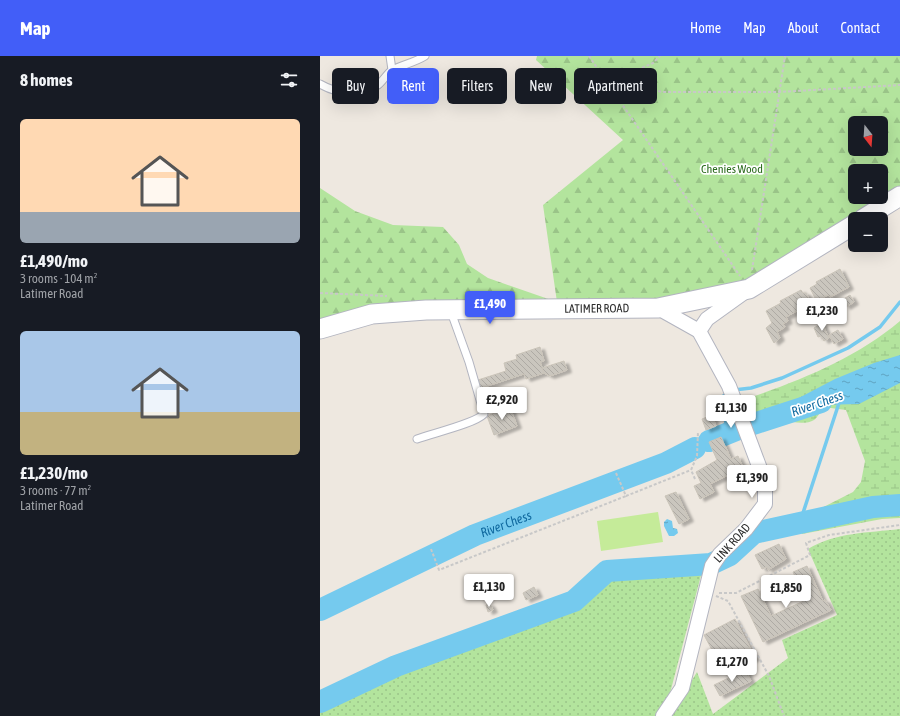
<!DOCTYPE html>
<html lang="en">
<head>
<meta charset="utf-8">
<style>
	body { margin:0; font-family:"Asap Condensed",sans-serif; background:#242831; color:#f1f3f6; height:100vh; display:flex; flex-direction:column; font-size:15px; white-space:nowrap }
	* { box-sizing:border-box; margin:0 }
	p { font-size:13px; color:#9ea1a6 }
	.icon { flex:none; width:22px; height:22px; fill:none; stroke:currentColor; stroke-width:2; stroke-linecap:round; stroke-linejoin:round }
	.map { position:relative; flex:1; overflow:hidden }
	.panel { display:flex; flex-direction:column; background:#171b24; width:320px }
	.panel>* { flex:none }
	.hud { position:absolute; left:12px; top:12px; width:380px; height:36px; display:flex; gap:8px }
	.needle { width:26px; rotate:163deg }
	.fabs { position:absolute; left:528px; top:60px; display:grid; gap:8px }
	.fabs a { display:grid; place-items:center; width:40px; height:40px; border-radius:6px; background:#171b24; box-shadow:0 4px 16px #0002; font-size:20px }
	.price { position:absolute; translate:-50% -34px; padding:0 9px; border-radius:4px; background:#fff; color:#222; font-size:13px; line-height:26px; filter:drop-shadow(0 1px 2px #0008) }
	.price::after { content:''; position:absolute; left:50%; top:24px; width:12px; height:9px; margin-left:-6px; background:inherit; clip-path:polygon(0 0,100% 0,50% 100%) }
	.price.current { background:#425ef8; color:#fff }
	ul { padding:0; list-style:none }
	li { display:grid; align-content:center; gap:8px; height:212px; padding:0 20px }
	li span { display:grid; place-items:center; height:124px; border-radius:6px; color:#555 }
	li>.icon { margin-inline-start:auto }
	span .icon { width:72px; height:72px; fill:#fffc; stroke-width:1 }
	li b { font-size:17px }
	h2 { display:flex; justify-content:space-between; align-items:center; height:48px; padding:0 20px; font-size:17px }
	.chip { padding:0 14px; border-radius:6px; background:#171b24; box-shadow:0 4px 16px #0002; font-size:14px; line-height:36px }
	.chip.current { background:#425ef8; color:#fff }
	header { display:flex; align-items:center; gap:24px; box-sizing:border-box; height:56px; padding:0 20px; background:#425ef8; color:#fff }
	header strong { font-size:19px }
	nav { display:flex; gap:22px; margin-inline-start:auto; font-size:14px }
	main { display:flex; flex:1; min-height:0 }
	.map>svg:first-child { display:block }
	.grass { fill:url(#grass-dots) }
	.forest { fill:url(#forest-firs); fill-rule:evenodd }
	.wetland { fill:url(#wetland-marsh) }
	.pitch { fill:#c5eb99 }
	.water { fill:url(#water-ripples) }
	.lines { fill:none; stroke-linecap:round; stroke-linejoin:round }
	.stream { stroke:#75caee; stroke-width:3.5 }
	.river { stroke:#75caee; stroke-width:22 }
	.building { fill:url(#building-back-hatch); stroke:#cac4b9; filter:url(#shadow) }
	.lane-casing { stroke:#b3b5c0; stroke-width:9 }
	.street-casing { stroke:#b3b5c0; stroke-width:16 }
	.secondary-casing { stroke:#b3b5c0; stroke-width:21 }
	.path { stroke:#c8c8c8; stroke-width:2; stroke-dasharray:3 2; stroke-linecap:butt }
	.lane { stroke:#fff; stroke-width:7 }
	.street { stroke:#fff; stroke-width:14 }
	.secondary { stroke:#fff; stroke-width:19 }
	.labels { text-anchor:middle; stroke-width:3.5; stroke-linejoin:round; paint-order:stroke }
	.park-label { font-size:12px; fill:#2a6b1c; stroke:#fff }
	.street-label { font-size:12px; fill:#2d2d2d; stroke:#fff }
	.water-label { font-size:13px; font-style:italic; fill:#0f699f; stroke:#fff }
</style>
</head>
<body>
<header>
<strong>Map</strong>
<nav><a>Home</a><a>Map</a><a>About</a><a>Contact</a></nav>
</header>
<main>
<section class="panel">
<h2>8 homes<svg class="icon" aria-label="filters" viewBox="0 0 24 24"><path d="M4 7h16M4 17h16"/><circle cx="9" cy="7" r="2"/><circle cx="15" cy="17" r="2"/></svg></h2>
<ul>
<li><span style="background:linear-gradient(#ffd9b3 75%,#9aa5b1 0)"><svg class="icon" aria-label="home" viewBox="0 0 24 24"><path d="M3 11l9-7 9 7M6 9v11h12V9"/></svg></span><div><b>£1,490/mo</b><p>3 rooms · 104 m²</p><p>Latimer Road</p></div></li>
<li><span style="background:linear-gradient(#a9c7e8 65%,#c2b280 0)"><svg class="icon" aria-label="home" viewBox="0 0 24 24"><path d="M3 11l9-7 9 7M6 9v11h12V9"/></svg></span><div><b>£1,230/mo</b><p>3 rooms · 77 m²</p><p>Latimer Road</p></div></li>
</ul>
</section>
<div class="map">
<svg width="580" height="660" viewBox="0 0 580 660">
	<defs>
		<pattern id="grass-dots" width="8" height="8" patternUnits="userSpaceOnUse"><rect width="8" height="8" fill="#b3e49d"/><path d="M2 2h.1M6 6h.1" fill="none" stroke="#9ac488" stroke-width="1.8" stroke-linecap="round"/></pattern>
		<pattern id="forest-firs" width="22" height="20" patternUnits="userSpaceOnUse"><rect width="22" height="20" fill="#b3e49d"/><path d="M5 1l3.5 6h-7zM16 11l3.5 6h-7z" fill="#9ac488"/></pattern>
		<pattern id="wetland-marsh" width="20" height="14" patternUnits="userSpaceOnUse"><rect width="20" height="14" fill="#b3e49d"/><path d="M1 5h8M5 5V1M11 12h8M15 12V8" fill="none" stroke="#9ac488"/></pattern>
		<pattern id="water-ripples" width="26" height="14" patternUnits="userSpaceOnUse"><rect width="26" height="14" fill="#75caee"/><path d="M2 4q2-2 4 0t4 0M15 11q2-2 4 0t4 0" fill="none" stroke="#60a4c1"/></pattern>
		<pattern id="building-back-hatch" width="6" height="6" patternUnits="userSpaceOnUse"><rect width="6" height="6" fill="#cac6be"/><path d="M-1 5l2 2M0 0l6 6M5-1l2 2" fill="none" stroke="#aeaaa4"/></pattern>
		<filter id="shadow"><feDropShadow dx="4.5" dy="2.5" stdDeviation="1" flood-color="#0004"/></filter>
	</defs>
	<rect width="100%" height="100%" fill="#eee8e0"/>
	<!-- grass -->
	<g class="grass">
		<path d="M580,473V660H350L377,616L393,658L468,602L462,584L517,559L488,493C516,476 548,477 580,473Z"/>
		<path d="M384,508L349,641L335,660H0V646L76,610L254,545L287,515Z"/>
	</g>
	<!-- forest -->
	<path class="forest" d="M217,0H580V147L429,233L325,246L0,270V132L35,155L73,169L123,171L139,189L147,208L168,222L237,246L223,149L303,84L216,4ZM535,67H561V93H535ZM535,115H561V141H535Z"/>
	<!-- wetland -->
	<path class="wetland" d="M580,265V462L562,463L482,478L476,465L533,436L541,426L545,405L526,354L503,351C501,355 498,361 494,364C480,373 443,358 428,354L423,344C479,325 535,303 580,265Z"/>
	<!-- pitch -->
	<path class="pitch" d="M338,456L343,486L281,495L277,465Z"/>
	<!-- water -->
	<g class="water">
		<path d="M580,299V327L539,348L500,349L477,360L468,349L473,345L515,323L554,307Z"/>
		<path d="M347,463L352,465L353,472L357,473L358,477L354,480H349L344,470V466Z"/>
	</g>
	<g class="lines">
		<!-- stream -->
		<g class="stream">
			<path d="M414,334L431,332L462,322L528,292L560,271L580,246"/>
			<path d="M386,386L388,378L398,375L406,368L402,341L408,337"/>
			<path d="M491,466L482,460L520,344"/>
		</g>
		<!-- river -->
		<g class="river">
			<path d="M389,385L421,372L501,346"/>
			<path id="s1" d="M0,554L155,479L346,407L375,392"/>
			<path d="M0,646L76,610L254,545L287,515L391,508L410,499L434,477L553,451L580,449"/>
		</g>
	</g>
	<!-- building -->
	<g class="building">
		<path d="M520,213L529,231L510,241L508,239L504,241L503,243L505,248L499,250L490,232L497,228L496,226Z"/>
		<path d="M481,234L483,237H486L491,247L466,261L468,265L463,268L465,271L457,276L460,282L454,287L446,272L452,267L446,255L461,247L460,245Z"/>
		<path d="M530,239L534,246L526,251L522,244Z"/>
		<path d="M502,267L509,282L504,285L501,280L498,281L494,272Z"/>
		<path d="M518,274L523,283L514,288L509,279Z"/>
		<path d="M220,291L224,305L220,306L224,317L206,323L204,318L161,332L158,324L186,315L184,307L197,303L196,299Z"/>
		<path d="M244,305L247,314L230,320L224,317L222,312Z"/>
		<path d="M190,351L197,370L174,379L167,360Z"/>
		<path d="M392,359L396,370L386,374L382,363Z"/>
		<path d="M401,381L411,403L418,400L422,409L415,412L416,415L390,428L394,436L380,443L374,430L381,427L376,416L397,404L389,386Z"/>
		<path d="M356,436L369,463L359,468L345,440Z"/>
		<path d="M459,488L466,503L448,514L447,511L442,513L435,499Z"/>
		<path d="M487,510L503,545L505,544L511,554L443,586L421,540L438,533L451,560L486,544L473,516Z"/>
		<path d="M214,531L218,539L206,544L203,537Z"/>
		<path d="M170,548L173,554L168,556L166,549Z"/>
		<path d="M415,563L435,602L405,618L384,579Z"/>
		<path d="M425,614L431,625L400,640L394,629Z"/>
	</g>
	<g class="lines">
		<!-- lane casing -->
		<g class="lane-casing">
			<g id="lane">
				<path d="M70,0L72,14"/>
				<path d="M0,28C17,38 41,41 58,29C63,25 66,19 71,15C78,10 94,7 105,0"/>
				<path d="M97,383C113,377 154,368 164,358L149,306L131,256"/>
			</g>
		</g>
		<!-- street casing -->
		<g class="street-casing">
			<g id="street">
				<path d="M338,252L379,275L409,330L445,426V448L426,473L400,498L392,510L362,632L343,660"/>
				<path d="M379,275L387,263L426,235"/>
			</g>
		</g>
		<!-- secondary casing -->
		<g class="secondary-casing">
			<g id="secondary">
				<path d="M543,163L580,140"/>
				<path id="s2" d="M0,273L52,258L106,254L338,252L429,233L535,168"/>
			</g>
		</g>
		<!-- path -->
		<g class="path">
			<path d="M269,0L420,220"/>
			<path d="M289,26L343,36H458L580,29"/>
			<path d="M290,26L333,7L340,0"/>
			<path d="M432,214L465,0"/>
			<path d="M0,237L67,240"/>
			<path d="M296,417L306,440L371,414"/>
			<path d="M375,423L371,414L377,400L378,376"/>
			<path d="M111,493L119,514L306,440"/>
			<path d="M399,537H416L490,499L486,487L509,479L580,469"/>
			<path d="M396,540L408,545L449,620L464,660"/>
		</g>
		<!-- lane -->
		<use href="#lane" class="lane"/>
		<!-- street -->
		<use href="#street" class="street"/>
		<!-- secondary -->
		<use href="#secondary" class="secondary"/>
	</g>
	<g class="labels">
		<!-- park labels -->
		<g class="park-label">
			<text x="412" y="117">Chenies Wood</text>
		</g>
		<!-- street labels -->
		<g class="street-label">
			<text dy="4" stroke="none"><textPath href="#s2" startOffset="279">LATIMER ROAD</textPath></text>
			<text transform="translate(412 487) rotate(-48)" y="4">LINK ROAD</text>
		</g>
		<!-- water labels -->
		<g class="water-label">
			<text transform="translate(497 347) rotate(-19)" y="5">River Chess</text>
			<text dy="5" stroke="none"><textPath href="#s1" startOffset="205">River Chess</textPath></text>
		</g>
	</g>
</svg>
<div class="fabs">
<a><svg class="needle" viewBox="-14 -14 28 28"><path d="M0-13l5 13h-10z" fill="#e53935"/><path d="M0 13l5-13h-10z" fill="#9ea1a6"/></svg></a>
<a>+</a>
<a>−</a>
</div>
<b class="price current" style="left:170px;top:269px">£1,490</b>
<b class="price" style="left:502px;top:276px">£1,230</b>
<b class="price" style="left:182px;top:365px">£2,920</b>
<b class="price" style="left:411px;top:373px">£1,130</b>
<b class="price" style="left:432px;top:443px">£1,390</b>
<b class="price" style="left:169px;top:552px">£1,130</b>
<b class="price" style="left:466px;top:553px">£1,850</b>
<b class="price" style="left:412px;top:627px">£1,270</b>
<div class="hud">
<a class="chip">Buy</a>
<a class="chip current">Rent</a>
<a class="chip">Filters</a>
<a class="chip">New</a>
<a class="chip">Apartment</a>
</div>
</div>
</main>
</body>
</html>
